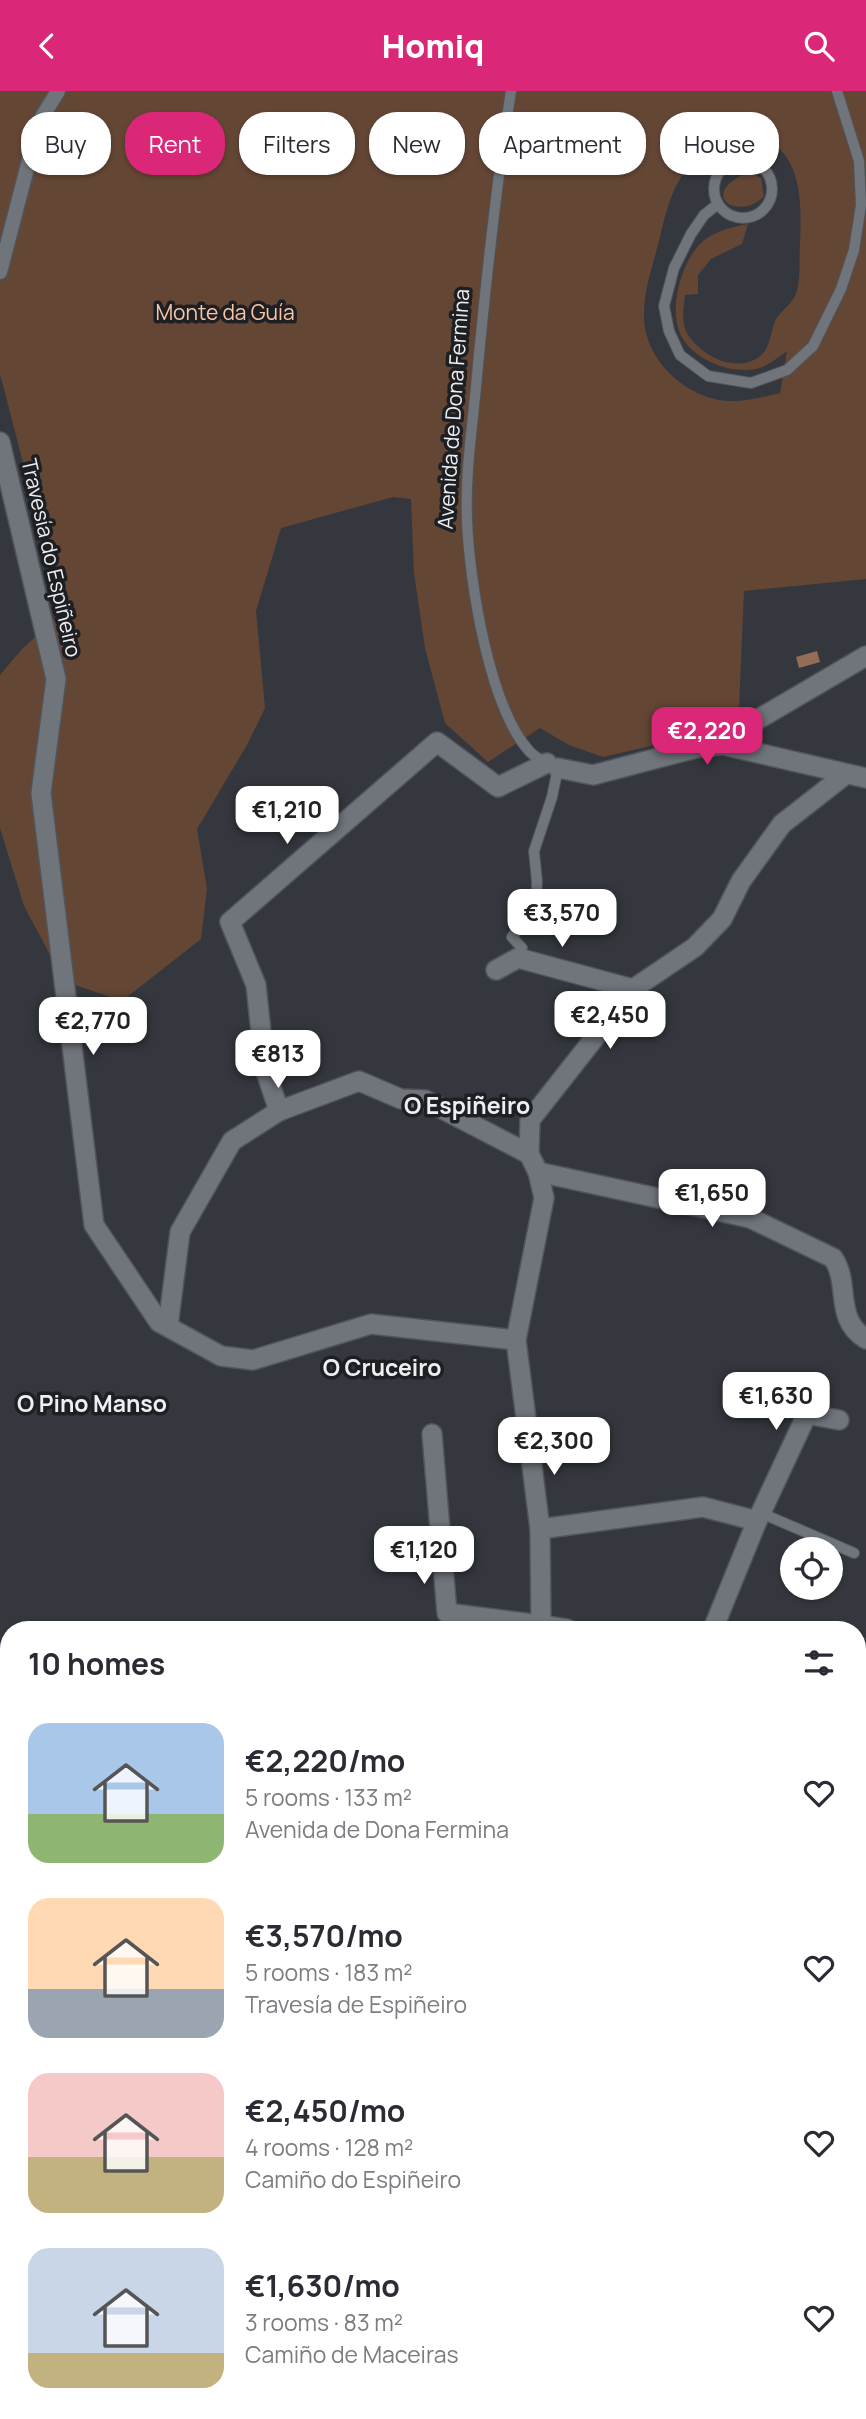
<!DOCTYPE html>
<html lang="en">
<head>
<meta charset="utf-8">
<style>
	body { margin:0; font-family:Manrope,sans-serif; background:#f7f7f7; color:#2b2b33; height:100vh; display:flex; flex-direction:column; font-size:26px; white-space:nowrap }
	* { box-sizing:border-box; margin:0 }
	p { font-size:23px; color:#7c7c81 }
	.icon { flex:none; width:38px; height:38px; fill:none; stroke:currentColor; stroke-width:2; stroke-linecap:round; stroke-linejoin:round }
	.map { position:relative; flex:1; overflow:hidden }
	.side { position:absolute; left:0px; top:1530px; width:866px; height:800px; display:flex; flex-direction:column; background:#fff; border-radius:28px 28px 0 0; box-shadow:0 2px 5px #0004 }
	.side>* { flex:none }
	.hud { position:absolute; left:21px; top:21px; width:824px; height:63px; display:flex; gap:14px }
	.buttons { position:absolute; left:780px; top:1446px; display:grid; gap:14px }
	.buttons a { display:grid; place-items:center; width:63px; height:63px; border-radius:50%; background:#fff; box-shadow:0 2px 5px #0004; font-size:35px }
	.price { position:absolute; translate:-50% -60px; padding:0 16px; border-radius:14px; background:#fff; color:#222; font-size:23px; line-height:46px; filter:drop-shadow(0 2px 4px #0008) }
	.price::after { content:''; position:absolute; left:50%; top:42px; width:21px; height:16px; margin-left:-10px; background:inherit; clip-path:polygon(0 0,100% 0,50% 100%) }
	.price.active { background:#db2777; color:#fff }
	ul { padding:0; list-style:none }
	li { display:flex; align-items:center; gap:21px; height:175px; padding:0 28px }
	li span { display:grid; place-items:center; flex:none; width:196px; height:140px; border-radius:21px; color:#555 }
	li>.icon { margin-inline-start:auto }
	span .icon { width:84px; height:84px; fill:#fffc; stroke-width:1 }
	li b { font-size:30px }
	h2 { display:flex; justify-content:space-between; align-items:center; height:84px; padding:0 28px; font-size:30px }
	.chip { padding:0 24px; border-radius:28px; background:#fff; box-shadow:0 2px 5px #0004; font-size:24px; line-height:63px }
	.chip.active { background:#db2777; color:#fff }
	header { display:flex; justify-content:space-between; align-items:center; height:91px; padding:0 28px; background:#db2777; color:#fff; font-size:32px; font-weight:800 }
	.map>svg:first-child { display:block }
	.green { fill:#644635; fill-rule:evenodd }
	.water { fill:#936d57 }
	.lines { fill:none; stroke-linecap:round; stroke-linejoin:round }
	.service-casing { stroke:#51555a; stroke-width:12 }
	.pedestrian-casing { stroke:#51555a; stroke-width:17 }
	.minor-casing { stroke:#51555a; stroke-width:22 }
	.service { stroke:#70757c; stroke-width:10 }
	.pedestrian { stroke:#70757c; stroke-width:14 }
	.minor { stroke:#70757c; stroke-width:19 }
	.rail { stroke:#b6b9bd; stroke-width:5; stroke-dasharray:3.5 7; stroke-linecap:butt }
	.labels { text-anchor:middle; stroke-width:7; stroke-linejoin:round; paint-order:stroke }
	.park-label { font-size:21px; fill:#f9c6a8; stroke:#1d1f22 }
	.street-label { font-size:21px; fill:#eceef2; stroke:#1d1f22 }
	.neighbourhood-label { font-size:23px; font-weight:bold; fill:#eceef2; stroke:#1d1f22 }
</style>
</head>
<body>
<header><svg class="icon" aria-label="back" viewBox="0 0 24 24"><path d="M15 5l-7 7 7 7"/></svg>Homiq<svg class="icon" aria-label="search" viewBox="0 0 24 24"><circle cx="10" cy="10" r="6"/><path d="M15 15l6 6"/></svg></header>
<div class="map">
<svg width="866" height="2328" viewBox="0 0 866 2328">
	<rect width="100%" height="100%" fill="#34383e"/>
	<!-- green -->
	<g class="green">
		<path d="M0,0H866V488L744,500L738,640L719,639L603,666L569,654L540,637L488,671L445,632L425,557L414,482L411,408L393,406L281,437L256,520L265,617L247,654L197,738L207,798L201,848L122,910L64,890L24,815L0,737V584L22,558L62,521L0,283ZM745,45C752,46 760,47 766,49C805,67 801,121 800,155C799,170 801,189 796,203C792,214 777,222 774,233C770,244 770,258 759,266C735,283 698,264 686,240C681,228 684,216 685,204L698,203V184L711,168L742,153L748,133C731,136 711,141 699,154C681,174 670,214 679,240C689,268 732,285 760,277C769,274 780,265 787,260L780,302C763,306 745,311 727,310C686,307 645,269 644,227C643,202 652,177 658,154C666,123 671,90 697,67C710,56 729,51 745,45Z"/>
		<path d="M748,81L761,87L764,105C740,131 695,105 748,81Z"/>
	</g>
	<!-- water -->
	<path class="water" d="M817,560L820,571L799,577L796,566Z"/>
	<g class="lines">
		<!-- service casing -->
		<g class="service-casing">
			<g id="service">
				<path d="M511,0C496,95 486,189 477,285C473,332 465,381 467,428C469,488 489,617 530,661C537,668 548,673 558,677L552,706L534,760L537,791L536,812L512,846L522,857L518,867"/>
				<circle cx="743" cy="98" r="29"/>
				<path d="M718,113L704,124L691,143L674,177L664,215L669,240L680,264L708,285L751,292L787,279L813,255L841,198L854,159L861,114L859,70L837,0"/>
				<path d="M761,1422L854,1462"/>
			</g>
		</g>
		<!-- pedestrian casing -->
		<g class="pedestrian-casing">
			<path id="pedestrian" d="M0,181L39,31L58,0"/>
		</g>
		<!-- minor casing -->
		<g class="minor-casing">
			<g id="minor">
				<path d="M0,351L56,588L41,702L94,1134L159,1231L221,1265L253,1269L371,1233L516,1249"/>
				<path d="M741,657L755,630L866,565"/>
				<path d="M558,677L593,684L696,657L723,654L866,687"/>
				<path d="M496,879L518,867L633,898"/>
				<path d="M279,1020L265,978L256,894L230,831L437,651L498,696L547,672"/>
				<path d="M538,1081L750,1127L833,1167C851,1193 833,1227 866,1248"/>
				<path d="M168,1235L180,1141L232,1050L279,1020L359,990L401,1008L425,1009L529,1063"/>
				<path d="M432,1343L447,1522L541,1534"/>
				<path d="M540,1438L703,1416L757,1430"/>
				<path d="M567,1538L541,1534L540,1438L516,1249L544,1107L538,1081L529,1063L530,1029L633,898L695,856L722,828L741,790L782,733L846,683"/>
				<path d="M713,1538L757,1430L807,1323L839,1329"/>
				<path d="M858,1628L866,1629"/>
				<path d="M858,1793L866,1801"/>
				<path d="M0,1849L9,1850"/>
				<path d="M858,1903L866,1907"/>
				<path d="M858,1984L866,1972"/>
				<path d="M0,2083L9,2074"/>
				<path d="M858,2252L866,2263"/>
				<path d="M0,2253L9,2239"/>
				<path d="M0,2282L9,2285"/>
				<path d="M105,2320L121,2328"/>
				<path d="M286,2320L304,2328"/>
				<path d="M525,2320L527,2328"/>
				<path d="M380,2328L386,2320"/>
			</g>
		</g>
		<!-- service -->
		<use href="#service" class="service"/>
		<!-- pedestrian -->
		<use href="#pedestrian" class="pedestrian"/>
		<!-- minor -->
		<use href="#minor" class="minor"/>
		<!-- rail -->
		<path class="rail" d="M0,2160L9,2151"/>
	</g>
	<g class="labels">
		<!-- park labels -->
		<g class="park-label">
			<text x="225" y="229">Monte da Guía</text>
		</g>
		<!-- street labels -->
		<g class="street-label">
			<text transform="translate(454 318) rotate(-86)" y="7">Avenida de Dona Fermina</text>
			<text transform="translate(51 467) rotate(77)" y="7">Travesía do Espiñeiro</text>
		</g>
		<!-- neighbourhood labels -->
		<g class="neighbourhood-label">
			<text x="467" y="1023">O Espiñeiro</text>
			<text x="382" y="1285">O Cruceiro</text>
			<text x="92" y="1321">O Pino Manso</text>
		</g>
	</g>
</svg>
<div class="buttons">
<a><svg class="icon" aria-label="locate" viewBox="0 0 24 24"><circle cx="12" cy="12" r="6"/><path d="M12 2v4M12 18v4M2 12h4M18 12h4"/></svg></a>
</div>
<b class="price active" style="left:707px;top:676px">€2,220</b>
<b class="price" style="left:287px;top:755px">€1,210</b>
<b class="price" style="left:562px;top:858px">€3,570</b>
<b class="price" style="left:610px;top:960px">€2,450</b>
<b class="price" style="left:93px;top:966px">€2,770</b>
<b class="price" style="left:278px;top:999px">€813</b>
<b class="price" style="left:712px;top:1138px">€1,650</b>
<b class="price" style="left:776px;top:1341px">€1,630</b>
<b class="price" style="left:554px;top:1386px">€2,300</b>
<b class="price" style="left:424px;top:1495px">€1,120</b>
<div class="hud">
<a class="chip">Buy</a>
<a class="chip active">Rent</a>
<a class="chip">Filters</a>
<a class="chip">New</a>
<a class="chip">Apartment</a>
<a class="chip">House</a>
</div>
<section class="side">
<h2>10 homes<svg class="icon" aria-label="filters" viewBox="0 0 24 24"><path d="M4 7h16M4 17h16"/><circle cx="9" cy="7" r="2"/><circle cx="15" cy="17" r="2"/></svg></h2>
<ul>
<li><span style="background:linear-gradient(#a9c7e8 65%,#8fb573 0)"><svg class="icon" aria-label="home" viewBox="0 0 24 24"><path d="M3 11l9-7 9 7M6 9v11h12V9"/></svg></span><div><b>€2,220/mo</b><p>5 rooms · 133 m²</p><p>Avenida de Dona Fermina</p></div><svg class="icon" aria-label="heart" viewBox="0 0 24 24"><path d="M12 20l-8-8c-3-5 5-10 8-4 3-6 11-1 8 4z"/></svg></li>
<li><span style="background:linear-gradient(#ffd9b3 65%,#9aa5b1 0)"><svg class="icon" aria-label="home" viewBox="0 0 24 24"><path d="M3 11l9-7 9 7M6 9v11h12V9"/></svg></span><div><b>€3,570/mo</b><p>5 rooms · 183 m²</p><p>Travesía de Espiñeiro</p></div><svg class="icon" aria-label="heart" viewBox="0 0 24 24"><path d="M12 20l-8-8c-3-5 5-10 8-4 3-6 11-1 8 4z"/></svg></li>
<li><span style="background:linear-gradient(#f6c9c9 60%,#c2b280 0)"><svg class="icon" aria-label="home" viewBox="0 0 24 24"><path d="M3 11l9-7 9 7M6 9v11h12V9"/></svg></span><div><b>€2,450/mo</b><p>4 rooms · 128 m²</p><p>Camiño do Espiñeiro</p></div><svg class="icon" aria-label="heart" viewBox="0 0 24 24"><path d="M12 20l-8-8c-3-5 5-10 8-4 3-6 11-1 8 4z"/></svg></li>
<li><span style="background:linear-gradient(#c9d6e8 75%,#c2b280 0)"><svg class="icon" aria-label="home" viewBox="0 0 24 24"><path d="M3 11l9-7 9 7M6 9v11h12V9"/></svg></span><div><b>€1,630/mo</b><p>3 rooms · 83 m²</p><p>Camiño de Maceiras</p></div><svg class="icon" aria-label="heart" viewBox="0 0 24 24"><path d="M12 20l-8-8c-3-5 5-10 8-4 3-6 11-1 8 4z"/></svg></li>
</ul>
</section>
</div>
</body>
</html>
